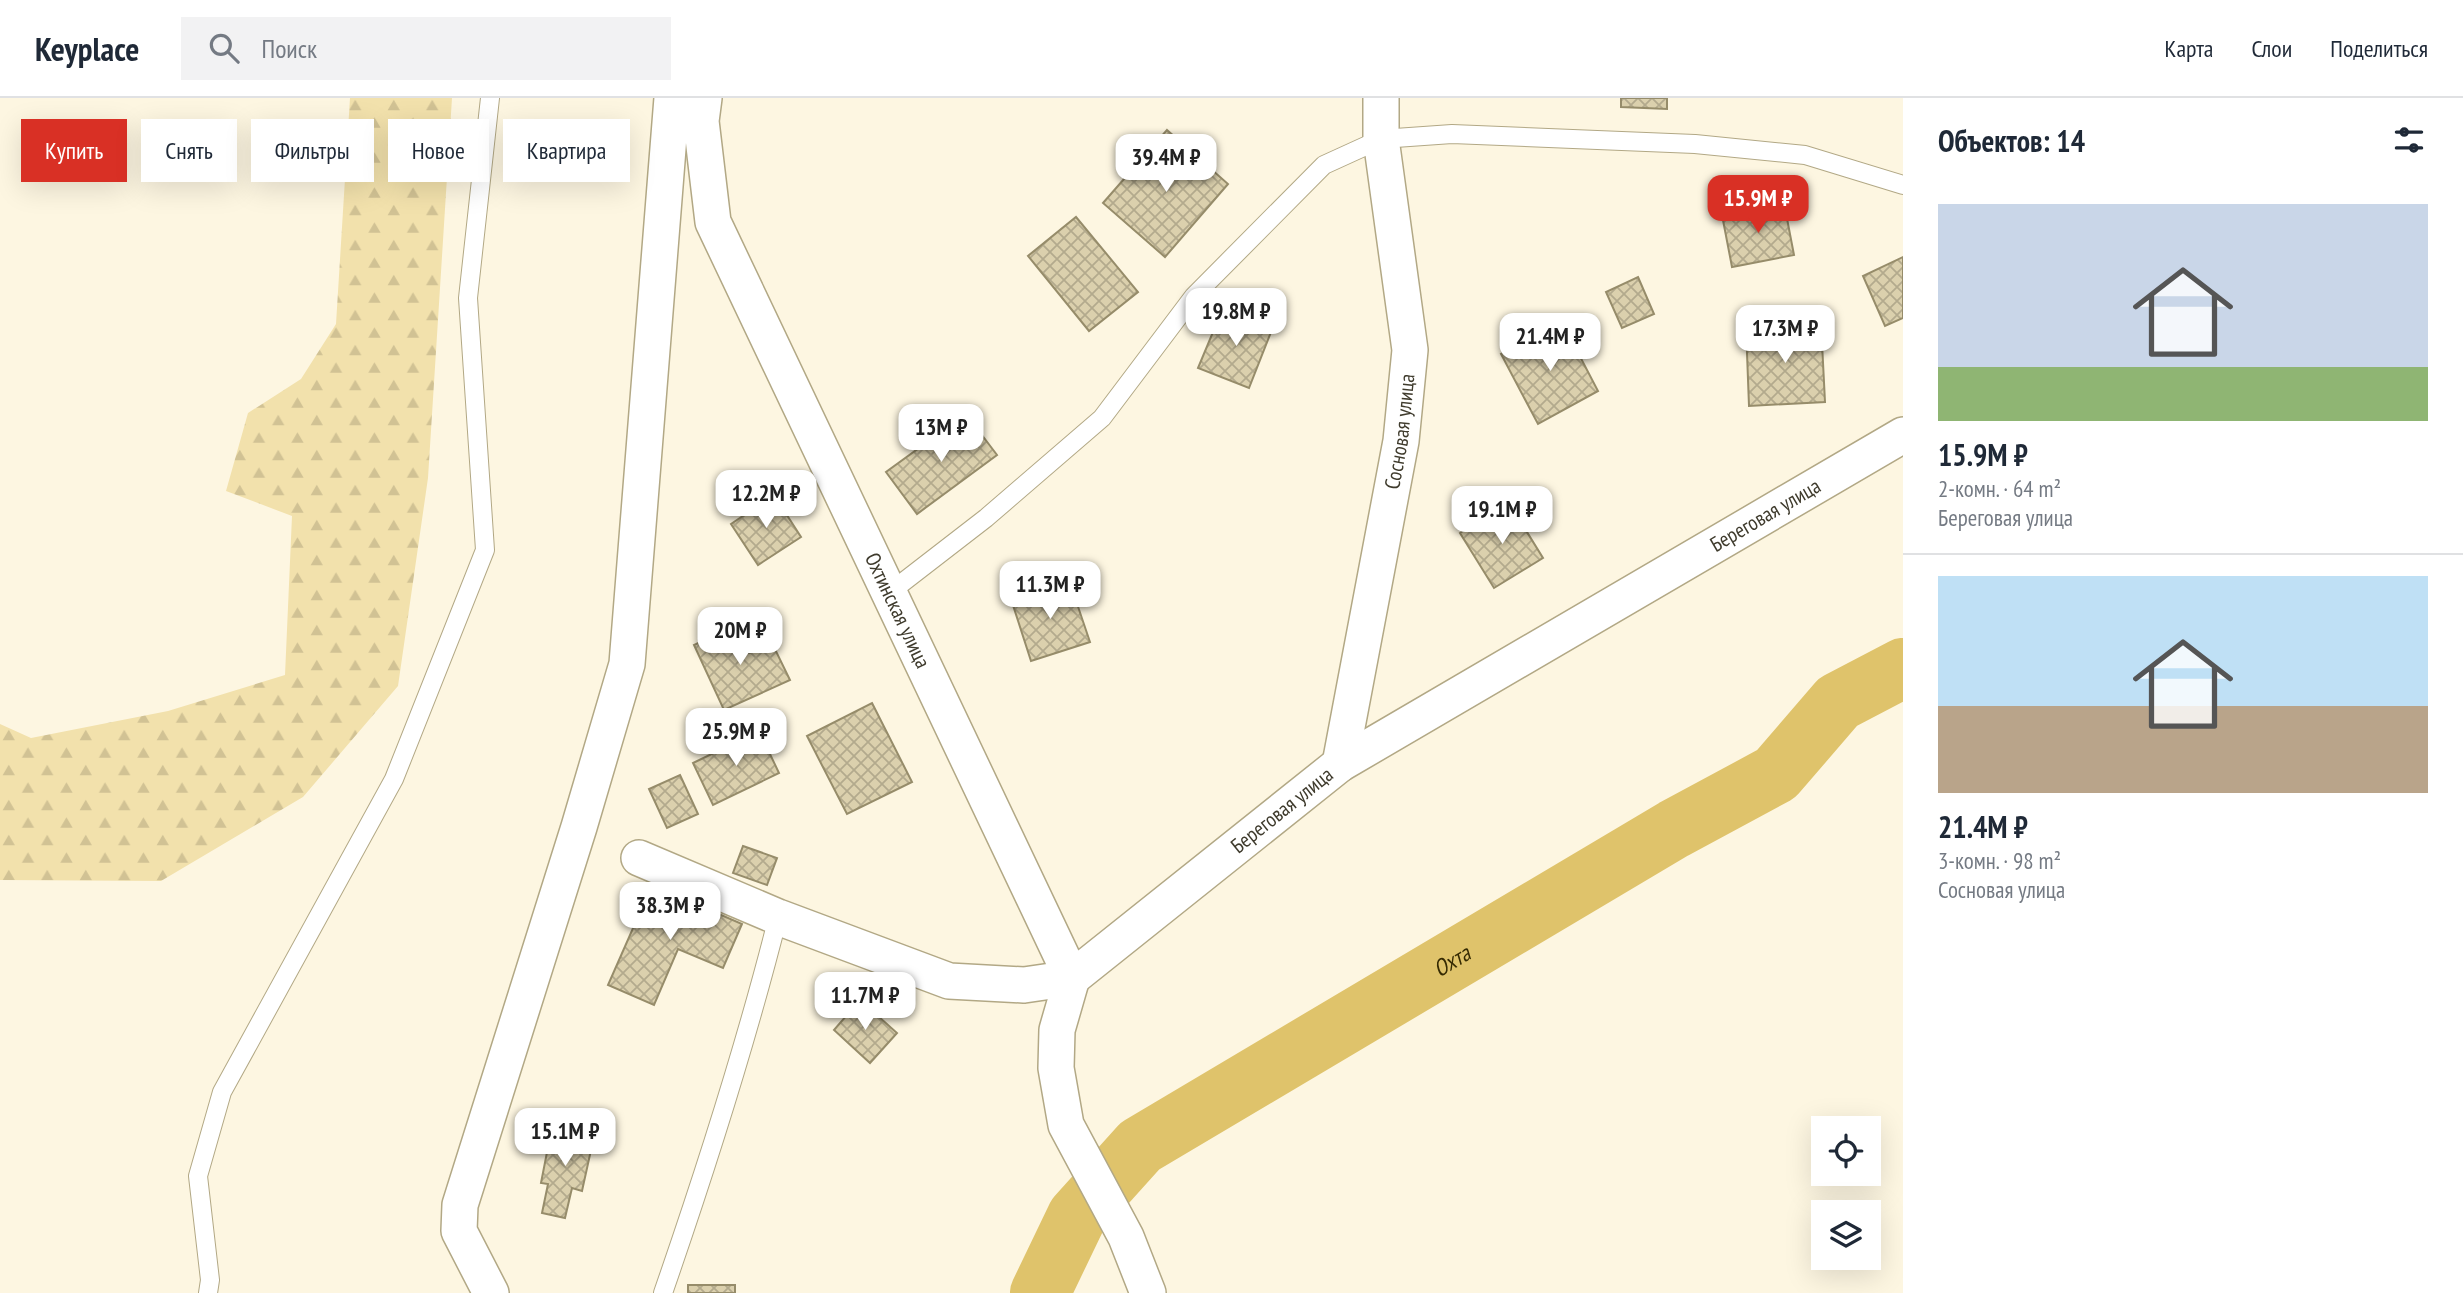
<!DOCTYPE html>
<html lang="ru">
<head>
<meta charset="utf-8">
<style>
	body { margin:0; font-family:"PT Sans Narrow",sans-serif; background:#f2f2f3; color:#1f2937; height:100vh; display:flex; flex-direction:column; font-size:26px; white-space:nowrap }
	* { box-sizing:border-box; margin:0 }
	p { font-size:23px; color:#747a83 }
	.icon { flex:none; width:38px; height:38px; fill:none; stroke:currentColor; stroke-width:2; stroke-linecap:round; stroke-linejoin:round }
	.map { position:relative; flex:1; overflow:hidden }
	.side { display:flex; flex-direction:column; background:#fff; width:560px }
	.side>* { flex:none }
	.guide { position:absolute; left:21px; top:21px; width:665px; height:63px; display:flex; gap:14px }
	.fabs { position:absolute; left:1811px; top:1018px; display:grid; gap:14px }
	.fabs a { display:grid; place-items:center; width:70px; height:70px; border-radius:0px; background:#fff; box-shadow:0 7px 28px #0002; font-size:35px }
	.price { position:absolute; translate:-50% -60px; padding:0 16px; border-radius:14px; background:#fff; color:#222; font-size:23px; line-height:46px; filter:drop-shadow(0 2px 4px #0008) }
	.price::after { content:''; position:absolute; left:50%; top:42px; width:21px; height:16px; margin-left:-10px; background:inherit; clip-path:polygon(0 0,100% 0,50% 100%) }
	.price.current { background:#d93025; color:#fff }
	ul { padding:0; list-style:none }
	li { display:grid; align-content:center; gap:14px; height:371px; padding:0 35px }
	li+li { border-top:2px solid #e0e1e3 }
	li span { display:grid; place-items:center; height:217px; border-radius:0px; color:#555 }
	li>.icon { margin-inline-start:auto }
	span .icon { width:126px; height:126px; fill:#fffc; stroke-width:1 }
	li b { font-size:30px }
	h2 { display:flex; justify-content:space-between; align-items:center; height:84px; padding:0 35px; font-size:30px }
	.pill { padding:0 24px; border-radius:0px; background:#fff; box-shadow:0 7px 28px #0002; font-size:24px; line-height:63px }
	.pill.current { background:#d93025; color:#fff }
	header { display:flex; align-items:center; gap:42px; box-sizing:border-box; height:98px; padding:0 35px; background:#fff; border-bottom:2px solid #e0e1e3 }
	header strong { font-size:33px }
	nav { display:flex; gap:38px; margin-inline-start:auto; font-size:24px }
	.search { width:490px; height:63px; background:#f2f2f3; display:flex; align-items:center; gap:18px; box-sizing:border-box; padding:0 24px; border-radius:0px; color:#747a83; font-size:26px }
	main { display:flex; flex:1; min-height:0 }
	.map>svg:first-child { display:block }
	.forest { fill:url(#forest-firs) }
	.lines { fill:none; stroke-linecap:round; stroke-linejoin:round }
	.river { stroke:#dfc36b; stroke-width:60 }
	.building { fill:url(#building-cross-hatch); stroke:#968c6a; stroke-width:2 }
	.lane-casing { stroke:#b2a885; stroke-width:20 }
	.street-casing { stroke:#b2a885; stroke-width:38 }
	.lane { stroke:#fff; stroke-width:18 }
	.street { stroke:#fff; stroke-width:35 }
	.labels { text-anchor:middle; stroke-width:6; stroke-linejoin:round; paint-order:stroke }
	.street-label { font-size:21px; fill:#3f3b2d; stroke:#fff }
	.water-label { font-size:23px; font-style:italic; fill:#362b03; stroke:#fff }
</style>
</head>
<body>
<header>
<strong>Keyplace</strong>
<div class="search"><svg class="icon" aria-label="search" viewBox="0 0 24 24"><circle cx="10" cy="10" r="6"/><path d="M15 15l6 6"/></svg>Поиск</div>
<nav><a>Карта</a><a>Слои</a><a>Поделиться</a></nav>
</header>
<main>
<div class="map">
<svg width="1903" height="1195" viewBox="0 0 1903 1195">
	<defs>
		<pattern id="forest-firs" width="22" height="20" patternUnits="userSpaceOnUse" patternTransform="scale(1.75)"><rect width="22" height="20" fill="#f2e1ac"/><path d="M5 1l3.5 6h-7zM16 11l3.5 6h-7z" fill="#d1c294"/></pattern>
		<pattern id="building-cross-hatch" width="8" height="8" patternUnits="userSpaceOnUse" patternTransform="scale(1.75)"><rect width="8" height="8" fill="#dbd0ad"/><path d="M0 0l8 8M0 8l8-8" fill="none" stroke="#b3aa8d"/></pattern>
	</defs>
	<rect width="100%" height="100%" fill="#fdf6e1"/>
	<!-- forest -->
	<path class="forest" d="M350,0H452L428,380L398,588L303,699L161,783L0,782V626L31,640L168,613L285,577L292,418L226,393L248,315L301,281L336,226Z"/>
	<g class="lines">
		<!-- river -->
		<path class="river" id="s1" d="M1040,1195L1077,1118L1140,1048L1674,731L1776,676L1838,604L1903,570"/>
	</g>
	<!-- building -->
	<g class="building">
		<path d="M1621,0H1667V11L1621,9Z"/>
		<path d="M1167,32L1228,86L1165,159L1103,105Z"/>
		<path d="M1784,105L1794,157L1732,169L1722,117Z"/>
		<path d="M1076,119L1138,194L1089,233L1028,158Z"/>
		<path d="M1903,159V220L1885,228L1863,178Z"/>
		<path d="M1638,179L1654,216L1622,230L1606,194Z"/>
		<path d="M1223,210L1273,229L1249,290L1198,270Z"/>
		<path d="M1562,224L1598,293L1538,326L1501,256Z"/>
		<path d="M1821,225L1825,304L1749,308L1746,229Z"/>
		<path d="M966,316L997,357L917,416L886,374Z"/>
		<path d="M774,397L801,439L758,467L731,426Z"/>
		<path d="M1509,405L1543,460L1494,490L1460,435Z"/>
		<path d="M1069,482L1090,544L1031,563L1011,501Z"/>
		<path d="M737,527L749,555L772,545L790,582L724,612L694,547Z"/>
		<path d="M872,605L912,684L847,716L807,638Z"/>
		<path d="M759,633L779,675L713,707L693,665Z"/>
		<path d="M680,677L698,716L667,730L649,691Z"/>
		<path d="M743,748L777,760L767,787L733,775Z"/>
		<path d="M652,787L742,826L723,870L678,851L654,907L608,887Z"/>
		<path d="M860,902L897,935L870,965L834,932Z"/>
		<path d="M563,1020L586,1025L581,1050L591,1052L582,1093L572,1090L565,1120L542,1115L548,1086L541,1085L549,1044L558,1046Z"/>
		<rect x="688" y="1187" width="47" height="8"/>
	</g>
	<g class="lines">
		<!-- lane casing -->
		<g class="lane-casing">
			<g id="lane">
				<path d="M889,495L986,420L1102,320L1194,198L1324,67L1381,41L1452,36L1695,46L1805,57L1903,87"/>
				<path d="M208,1195L210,1182L198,1078L222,994L394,681L485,452L468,200L490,0"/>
				<path d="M663,1195C706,1071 746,946 778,819"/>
			</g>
		</g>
		<!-- street casing -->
		<g class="street-casing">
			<g id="street">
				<path id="s2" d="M704,0L701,23L713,124L1072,880L1057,932L1056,970L1066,1027L1126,1139L1148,1195"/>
				<path id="s3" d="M1340,666L1401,343L1410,252L1381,41V0"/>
				<path id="s4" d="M639,760L778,819L949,883L1024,887L1072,880L1340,666L1903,337"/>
				<path d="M491,1195L459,1133L460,1107L579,729L627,566L672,0"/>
			</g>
		</g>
		<!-- lane -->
		<use href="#lane" class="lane"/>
		<!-- street -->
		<use href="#street" class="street"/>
	</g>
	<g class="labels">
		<!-- street labels -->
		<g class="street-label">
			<text dy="7" stroke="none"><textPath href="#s3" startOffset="338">Сосновая улица</textPath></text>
			<text dy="7" stroke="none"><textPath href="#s4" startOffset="1293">Береговая улица</textPath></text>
			<text dy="7" stroke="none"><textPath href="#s2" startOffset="555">Охтинская улица</textPath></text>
			<text dy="7" stroke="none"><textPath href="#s4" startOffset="726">Береговая улица</textPath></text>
		</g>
		<!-- water labels -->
		<g class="water-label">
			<text dy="8" stroke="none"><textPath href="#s1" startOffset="542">Охта</textPath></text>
		</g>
	</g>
</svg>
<div class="fabs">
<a><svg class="icon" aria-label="locate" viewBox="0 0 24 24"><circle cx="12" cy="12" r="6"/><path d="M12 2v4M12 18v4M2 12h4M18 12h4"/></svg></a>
<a><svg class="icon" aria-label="layers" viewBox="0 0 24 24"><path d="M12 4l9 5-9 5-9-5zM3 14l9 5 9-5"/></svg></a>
</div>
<b class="price" style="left:1166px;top:96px">39.4M ₽</b>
<b class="price current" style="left:1758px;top:137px">15.9M ₽</b>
<b class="price" style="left:1236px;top:250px">19.8M ₽</b>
<b class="price" style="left:1785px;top:267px">17.3M ₽</b>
<b class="price" style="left:1550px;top:275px">21.4M ₽</b>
<b class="price" style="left:941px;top:366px">13M ₽</b>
<b class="price" style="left:766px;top:432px">12.2M ₽</b>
<b class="price" style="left:1502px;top:448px">19.1M ₽</b>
<b class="price" style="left:1050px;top:523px">11.3M ₽</b>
<b class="price" style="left:740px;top:569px">20M ₽</b>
<b class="price" style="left:736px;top:670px">25.9M ₽</b>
<b class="price" style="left:670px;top:844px">38.3M ₽</b>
<b class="price" style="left:865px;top:934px">11.7M ₽</b>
<b class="price" style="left:565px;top:1070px">15.1M ₽</b>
<div class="guide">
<a class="pill current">Купить</a>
<a class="pill">Снять</a>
<a class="pill">Фильтры</a>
<a class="pill">Новое</a>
<a class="pill">Квартира</a>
</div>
</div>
<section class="side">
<h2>Объектов: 14<svg class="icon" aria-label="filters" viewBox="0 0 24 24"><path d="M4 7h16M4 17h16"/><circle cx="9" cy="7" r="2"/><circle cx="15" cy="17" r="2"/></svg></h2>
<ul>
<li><span style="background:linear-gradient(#c9d6e8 75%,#8fb573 0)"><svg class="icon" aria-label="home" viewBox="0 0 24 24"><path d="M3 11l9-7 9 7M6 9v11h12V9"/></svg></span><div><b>15.9M ₽</b><p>2-комн. · 64 m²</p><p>Береговая улица</p></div></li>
<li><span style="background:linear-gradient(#bfe0f5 60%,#b9a48a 0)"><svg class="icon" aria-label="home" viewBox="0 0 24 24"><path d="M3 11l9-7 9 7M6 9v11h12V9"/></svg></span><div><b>21.4M ₽</b><p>3-комн. · 98 m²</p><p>Сосновая улица</p></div></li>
</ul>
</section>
</main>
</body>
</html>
